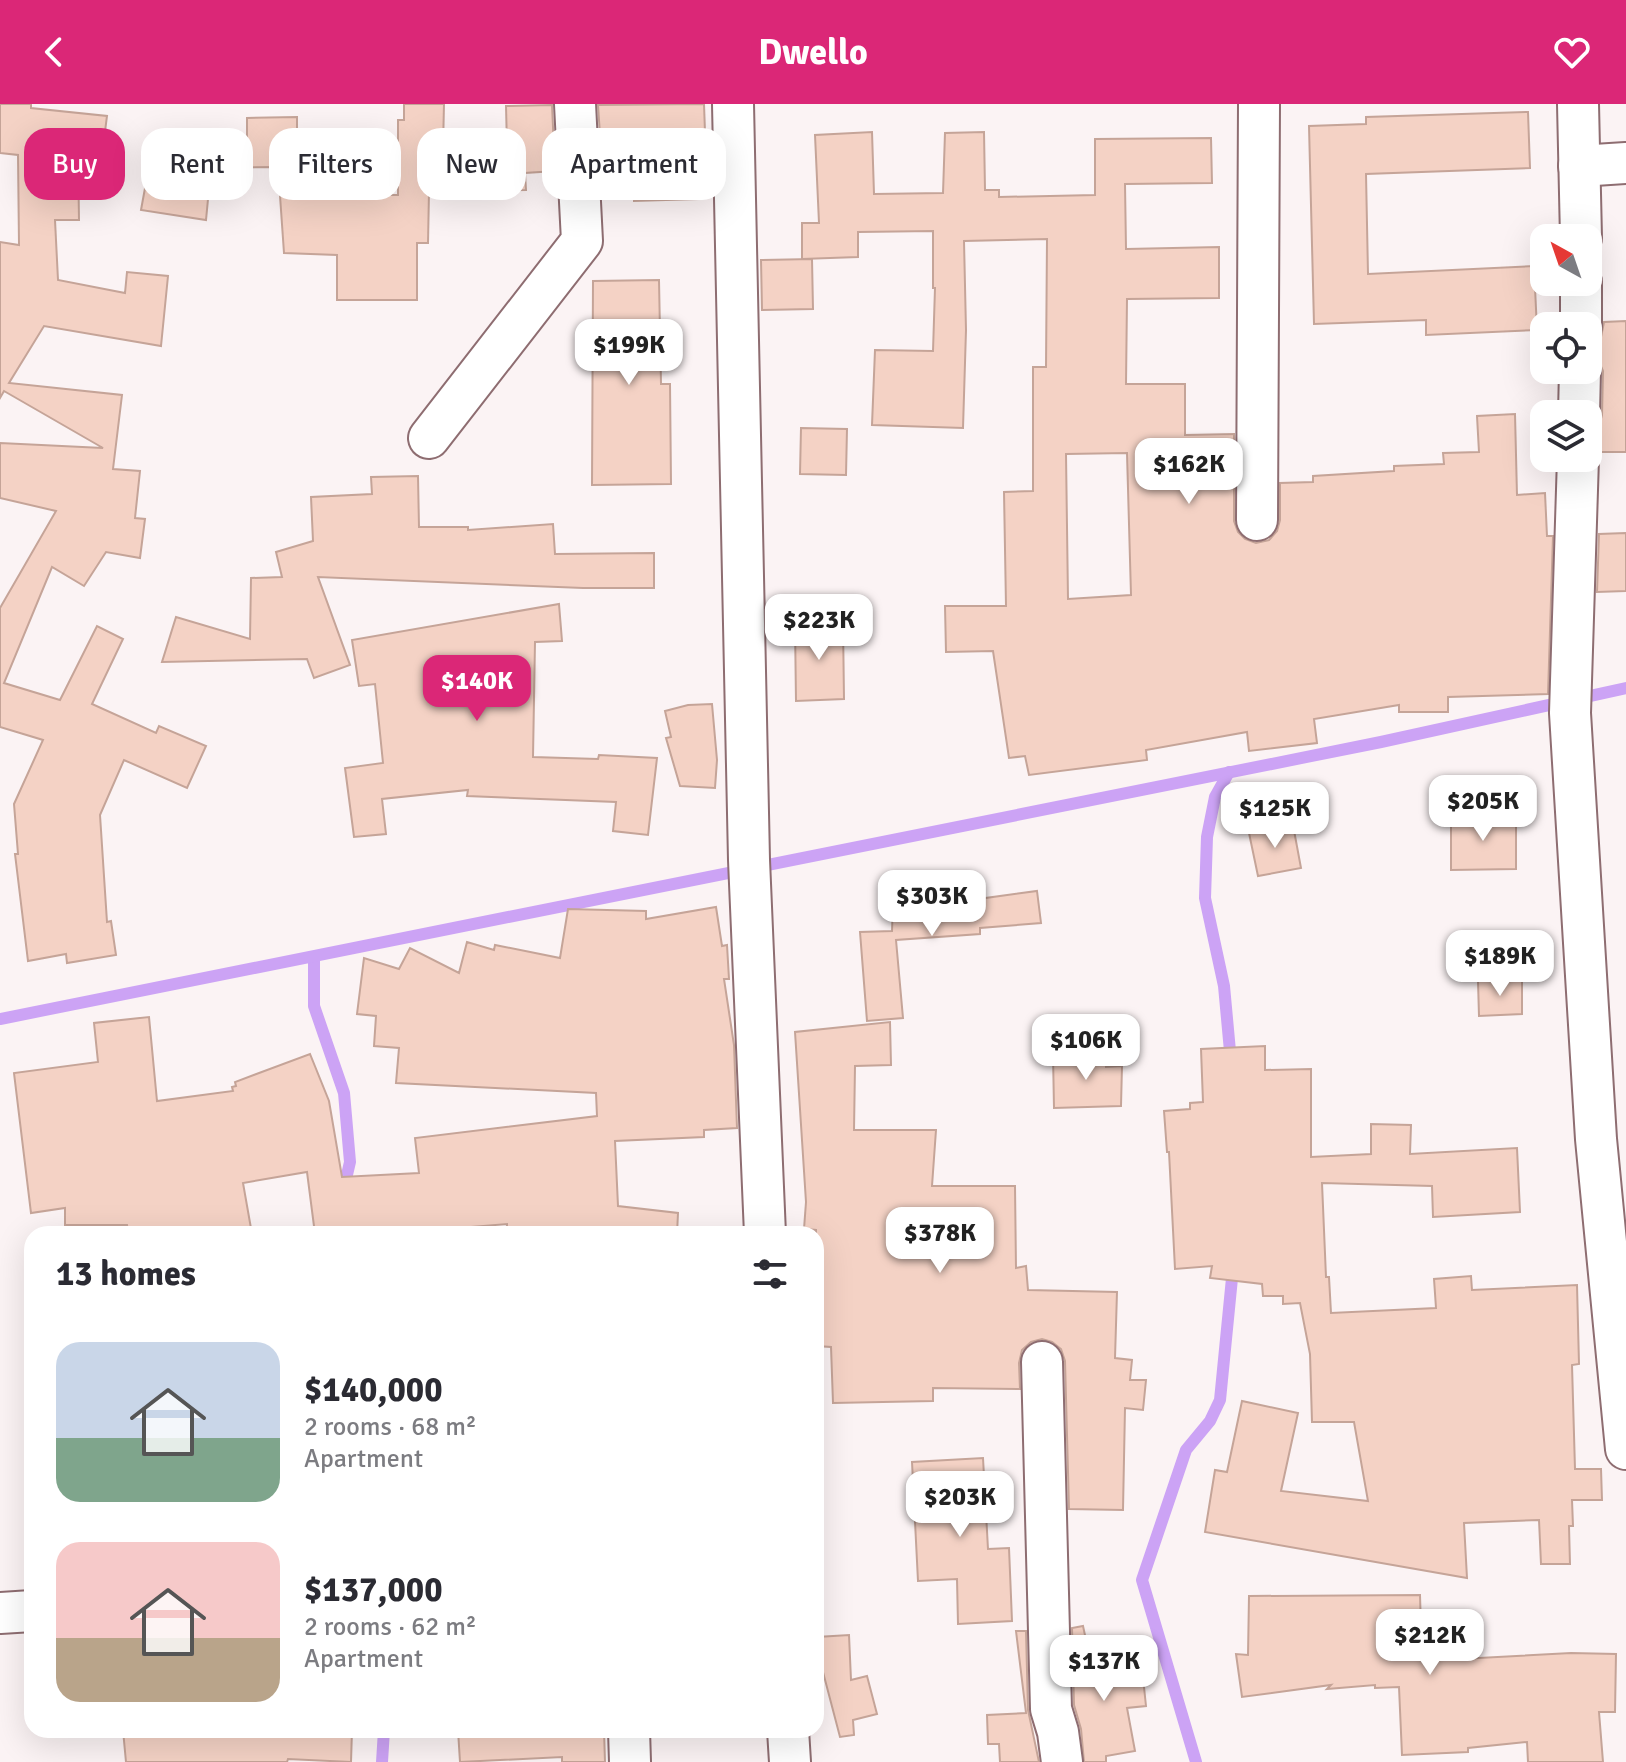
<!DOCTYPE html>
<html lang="en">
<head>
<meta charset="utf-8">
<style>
	body { margin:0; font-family:Signika,sans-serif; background:#f7f7f7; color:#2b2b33; height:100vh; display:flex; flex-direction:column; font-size:30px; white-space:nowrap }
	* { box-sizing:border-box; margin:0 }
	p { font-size:26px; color:#7c7c81 }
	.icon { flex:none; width:44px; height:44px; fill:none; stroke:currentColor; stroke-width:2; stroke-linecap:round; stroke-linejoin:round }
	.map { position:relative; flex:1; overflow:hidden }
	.side { position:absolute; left:24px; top:1122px; width:800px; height:512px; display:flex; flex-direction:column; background:#fff; border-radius:24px; box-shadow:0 8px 32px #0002 }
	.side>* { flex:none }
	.guide { position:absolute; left:24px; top:24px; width:800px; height:72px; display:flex; gap:16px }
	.needle { width:52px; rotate:320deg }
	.tools { position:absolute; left:1530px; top:120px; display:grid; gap:16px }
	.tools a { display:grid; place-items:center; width:72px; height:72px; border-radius:16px; background:#fff; box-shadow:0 8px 32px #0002; font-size:40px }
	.price { position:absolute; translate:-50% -68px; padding:0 18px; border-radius:16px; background:#fff; color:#222; font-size:26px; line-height:52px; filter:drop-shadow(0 2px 4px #0008) }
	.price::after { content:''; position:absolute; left:50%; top:48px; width:24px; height:18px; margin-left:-12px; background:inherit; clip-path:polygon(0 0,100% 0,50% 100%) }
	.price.current { background:#db2777; color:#fff }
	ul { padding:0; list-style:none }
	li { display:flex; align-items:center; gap:24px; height:200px; padding:0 32px }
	li span { display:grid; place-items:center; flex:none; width:224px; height:160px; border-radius:24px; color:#555 }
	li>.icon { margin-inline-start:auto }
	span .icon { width:96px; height:96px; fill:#fffc; stroke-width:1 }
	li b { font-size:34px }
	h2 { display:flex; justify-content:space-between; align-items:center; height:96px; padding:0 32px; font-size:34px }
	.pill { padding:0 28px; border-radius:24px; background:#fff; box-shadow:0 8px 32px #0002; font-size:28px; line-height:72px }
	.pill.current { background:#db2777; color:#fff }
	header { display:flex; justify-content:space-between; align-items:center; height:104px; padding:0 32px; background:#db2777; color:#fff; font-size:36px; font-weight:700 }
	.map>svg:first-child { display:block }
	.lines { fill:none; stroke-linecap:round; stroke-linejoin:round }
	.stream { stroke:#cca3f5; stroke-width:12 }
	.building { fill:#f4d2c5; stroke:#c5a498; stroke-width:2; fill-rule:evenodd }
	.minor-casing { stroke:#8e6d71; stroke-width:44 }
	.minor { stroke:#fff; stroke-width:40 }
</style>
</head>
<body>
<header><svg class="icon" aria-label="back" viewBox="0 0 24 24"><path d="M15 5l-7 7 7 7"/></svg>Dwello<svg class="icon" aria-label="heart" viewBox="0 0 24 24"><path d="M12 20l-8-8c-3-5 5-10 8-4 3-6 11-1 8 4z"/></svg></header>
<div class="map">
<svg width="1626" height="1658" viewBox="0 0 1626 1658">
	<rect width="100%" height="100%" fill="#fbf3f4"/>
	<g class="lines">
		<!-- stream -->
		<g class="stream">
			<path d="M1229,668L1215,693L1207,733L1205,794L1224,882L1231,958"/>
			<path d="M314,854V902L344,989L350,1058L343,1088"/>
			<path d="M0,915L1381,638L1626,584"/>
			<path d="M382,1658L384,1626"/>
			<path d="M1196,1658L1142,1476L1186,1346L1210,1317L1220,1296L1233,1164"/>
		</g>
	</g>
	<!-- building -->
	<g class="building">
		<path d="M0,0H31V4L107,12L102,51L78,48L79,116H55L58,176L125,189L127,168L168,172L161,242L44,222L9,279L122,291L113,365L140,367L135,414L145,415L140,454L106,448L84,482L52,463L4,579L60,596L97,522L123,535L92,600L156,629L159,622L206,642L187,684L124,656L100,711L107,818L111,817L116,851L67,859L66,850L28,857L15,750H18L14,700L43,636L0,623V504L56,407L0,394V339L103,344L4,287L0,294V138L19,141L18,51L0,49Z"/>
		<path d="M404,0H444L443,44L507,42L506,2L552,1L555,67L525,69L526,86L429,88L428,139H417V196H337V151L284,149L278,63L211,64L206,116L141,106L154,35L192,38V31L247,34V14L297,13V38L323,41V91H398V16H404Z"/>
		<path d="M704,0L705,28L696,29L698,95L634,97V91L604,92L598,1Z"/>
		<path d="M1528,8L1530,64L1366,70L1368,170L1534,162L1537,226L1426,231V216L1314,220L1309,22L1366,20V13Z"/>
		<path d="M872,28L874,90L943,89L945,29L984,28L985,86H999V93L1095,91V35L1211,34L1212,79L1125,80L1126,145L1219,143V194L1127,195L1126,280H1185V331L1234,330V417L1238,428L1245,435L1256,439L1269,436L1277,427L1280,416V379L1313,378V372L1394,367V362L1444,360L1443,349L1479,348L1477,312L1515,310L1517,391L1545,389L1547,432H1553L1548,590L1448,593V608H1399V601L1314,615L1317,639L1249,647L1247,628L1146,646L1147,656L1029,671L1025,652L1009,654L993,547L946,548L945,502H1006L1004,388L1033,387V263H1046L1047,135L964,137L966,226L963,324L872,321L875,246L933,247L935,184H933V127L858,128V153L802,155V119H819L815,31ZM1127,349L1131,491L1068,495L1066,350Z"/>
		<path d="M812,155L813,205L762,206L761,156Z"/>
		<path d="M659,176L661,280H670L671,380L592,381L593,177Z"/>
		<path d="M1626,217V348H1600L1599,322L1602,311L1603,267L1596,251V239L1601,233L1604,218Z"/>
		<path d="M801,324L847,325L846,371L800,370Z"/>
		<path d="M418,372L419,423H468V426L553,420L555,450L654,449V484H583L318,473L350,561L314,574L307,555L162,558L176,513L250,535L251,474L282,473L276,448L313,437L311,393L372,390L371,373Z"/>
		<path d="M1626,429V487L1597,488L1599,430Z"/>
		<path d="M559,500L562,537L535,538L533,653L598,655L599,651L657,654L648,731L613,727L616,698L467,692L468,686L382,695L386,730L354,733L345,664L383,659L375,580L359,582L352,536Z"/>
		<path d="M843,520L844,595L796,597L795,521Z"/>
		<path d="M712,600L717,656L715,684L680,682L666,634L671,633L665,607L688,601Z"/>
		<path d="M1451,712H1516V765L1451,766Z"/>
		<path d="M1293,721L1301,764L1258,772L1249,729Z"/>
		<path d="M1037,787L1041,819L980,824V830L896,836L903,914L867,917L860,828L892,827L893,798L978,792V795Z"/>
		<path d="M716,803L722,842L727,841L729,875H724L734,941L737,1024L704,1026V1033L615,1037L618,1102L678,1109L677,1130H507V1120L423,1127L424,1130H315L307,1068L243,1079L252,1130H128L127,1121H65V1104L31,1109L14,969L98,958L94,919L149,913L157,997L233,987L232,983L236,982L235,978L310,950L329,997L342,1073L419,1069L415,1034L597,1012L596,989L396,979L399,944L374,942L376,912L357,910L364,854L399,865L410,844L459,869L467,838L494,846L495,841L560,854L568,805L646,807V815Z"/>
		<path d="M1522,876V910L1479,912L1478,877Z"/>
		<path d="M890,918L891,961L855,962L854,1026H936L932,1082H1015L1016,1164L1026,1162L1028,1186L1117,1188L1115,1254L1132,1256L1130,1276H1146L1143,1306L1125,1304L1123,1406L1069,1405L1065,1257L1061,1245L1052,1238L1042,1235L1031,1238L1022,1246L1019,1259L1020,1285L933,1284V1297L833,1299L831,1243L816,1242V1126L804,1125L806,1098L795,928Z"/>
		<path d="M1265,942V966L1311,965V1053L1371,1050V1020L1411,1021L1410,1050L1517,1044L1520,1108L1433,1113L1432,1082L1322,1079L1326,1173H1329L1331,1209L1436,1204L1434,1175L1471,1172L1472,1186L1577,1181L1579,1260L1572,1261L1575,1365H1601L1602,1396H1572L1573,1422H1569L1570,1460H1541L1539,1416L1464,1419L1467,1474L1205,1428L1215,1366L1227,1368L1242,1297L1298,1309L1281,1387L1368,1397L1354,1318H1312L1310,1250L1300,1199L1283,1200V1192H1263L1262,1180L1210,1174L1212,1162L1175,1165L1169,1048H1167L1164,1007L1190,1005V999L1203,998L1201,945Z"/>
		<path d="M1106,950V963L1122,962L1121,1002L1054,1004L1053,951Z"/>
		<path d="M983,1354L988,1445L1009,1444L1012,1517L958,1520L957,1475L918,1477L912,1358Z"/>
		<path d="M1420,1491L1422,1557L1571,1549L1616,1550L1615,1608H1599L1603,1658H1528L1527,1638L1468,1644V1648L1402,1651L1399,1583L1375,1584V1581L1327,1585L1331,1581L1242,1593L1236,1550L1248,1551L1249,1492Z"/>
		<path d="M1083,1522L1093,1568L1142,1564L1146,1602L1127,1604L1135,1647L1106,1652V1658H1084L1081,1625L1074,1601L1072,1524Z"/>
		<path d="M1016,1527H1026L1028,1606L1039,1658H1000L999,1640H988L987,1611L1026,1609Z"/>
		<path d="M849,1531L851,1576L867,1572L877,1610L853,1616L854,1631L840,1633L818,1549L817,1533Z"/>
		<path d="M123,1626H352L351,1658L288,1655L287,1658H126Z"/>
		<path d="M458,1626H604L605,1658H562V1653L460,1658Z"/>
	</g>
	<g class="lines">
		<!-- minor casing -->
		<g class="minor-casing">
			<g id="minor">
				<path d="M733,0L749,756L765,1130"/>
				<path d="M1578,0L1581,134"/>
				<path d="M1579,62L1626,59"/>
				<path d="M1581,178V222"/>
				<path d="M1579,310L1580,266"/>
				<path d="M429,334L582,137L575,0"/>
				<path d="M1578,354L1570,609L1596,1035L1626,1345"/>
				<path d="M1257,416L1259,0"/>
				<path d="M1042,1258L1051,1605L1058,1628L1062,1658"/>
				<path d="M0,1509L32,1507"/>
				<path d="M629,1626L630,1658"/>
				<path d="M788,1626L790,1658"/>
			</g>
		</g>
		<!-- minor -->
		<use href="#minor" class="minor"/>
	</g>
</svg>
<div class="tools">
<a><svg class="needle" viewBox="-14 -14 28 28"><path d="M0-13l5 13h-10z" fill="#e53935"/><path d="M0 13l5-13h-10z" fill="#7c7c81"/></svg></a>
<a><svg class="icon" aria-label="locate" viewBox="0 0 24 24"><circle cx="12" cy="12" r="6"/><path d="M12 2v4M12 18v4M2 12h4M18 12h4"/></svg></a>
<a><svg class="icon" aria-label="layers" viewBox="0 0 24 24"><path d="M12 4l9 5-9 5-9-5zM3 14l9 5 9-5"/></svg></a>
</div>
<b class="price" style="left:629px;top:283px">$199K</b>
<b class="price" style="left:1189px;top:402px">$162K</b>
<b class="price" style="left:819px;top:558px">$223K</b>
<b class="price current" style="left:477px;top:619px">$140K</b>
<b class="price" style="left:1483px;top:739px">$205K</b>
<b class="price" style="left:1275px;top:746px">$125K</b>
<b class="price" style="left:932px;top:834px">$303K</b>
<b class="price" style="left:1500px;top:894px">$189K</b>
<b class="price" style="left:1086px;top:978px">$106K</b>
<b class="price" style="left:940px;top:1171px">$378K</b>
<b class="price" style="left:960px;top:1435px">$203K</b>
<b class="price" style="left:1430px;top:1573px">$212K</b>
<b class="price" style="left:1104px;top:1599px">$137K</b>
<div class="guide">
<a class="pill current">Buy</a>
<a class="pill">Rent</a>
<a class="pill">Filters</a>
<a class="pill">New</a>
<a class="pill">Apartment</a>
</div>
<section class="side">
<h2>13 homes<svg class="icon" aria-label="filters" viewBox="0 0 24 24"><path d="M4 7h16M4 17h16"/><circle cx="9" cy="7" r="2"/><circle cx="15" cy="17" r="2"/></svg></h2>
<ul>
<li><span style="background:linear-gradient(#c9d6e8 60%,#7fa58c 0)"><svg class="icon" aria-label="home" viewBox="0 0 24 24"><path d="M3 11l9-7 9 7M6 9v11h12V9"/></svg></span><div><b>$140,000</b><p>2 rooms · 68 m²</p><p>Apartment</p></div></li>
<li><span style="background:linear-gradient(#f6c9c9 60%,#b9a48a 0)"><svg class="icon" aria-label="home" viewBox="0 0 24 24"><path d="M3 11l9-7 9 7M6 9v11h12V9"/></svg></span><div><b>$137,000</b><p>2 rooms · 62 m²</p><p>Apartment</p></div></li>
</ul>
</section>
</div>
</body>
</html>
